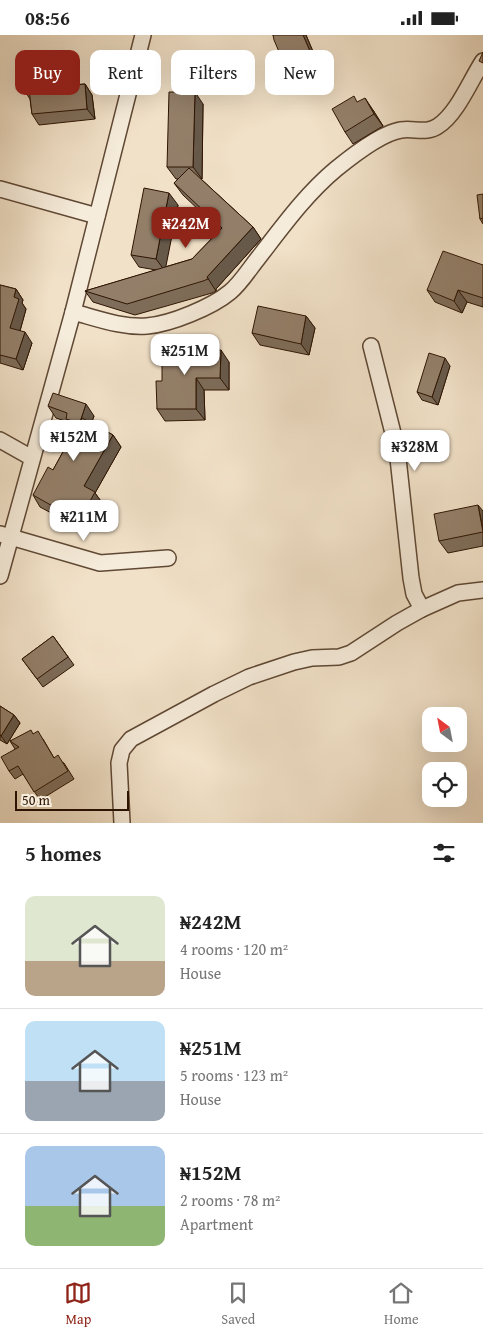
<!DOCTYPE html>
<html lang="en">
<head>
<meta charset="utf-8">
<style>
	body { margin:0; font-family:"Gentium Book Plus",serif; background:#f6f6f6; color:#222; height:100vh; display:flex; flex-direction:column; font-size:19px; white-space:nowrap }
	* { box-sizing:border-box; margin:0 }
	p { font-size:16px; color:#767676 }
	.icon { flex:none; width:28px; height:28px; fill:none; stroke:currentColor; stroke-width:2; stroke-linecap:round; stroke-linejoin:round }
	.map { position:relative; height:788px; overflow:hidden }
	.side { display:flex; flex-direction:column; background:#fff; flex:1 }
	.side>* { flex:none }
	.guide { position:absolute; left:15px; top:15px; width:454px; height:45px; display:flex; gap:10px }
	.needle { width:32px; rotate:328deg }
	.controls { position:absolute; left:422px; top:672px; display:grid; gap:10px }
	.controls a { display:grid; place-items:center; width:45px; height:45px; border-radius:10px; background:#fff; box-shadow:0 5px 20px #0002; font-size:25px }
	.scale { position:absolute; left:15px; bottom:12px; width:114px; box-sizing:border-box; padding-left:5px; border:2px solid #2e1503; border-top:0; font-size:14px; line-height:18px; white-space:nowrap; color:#2e1503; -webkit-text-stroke:4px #f6ecdb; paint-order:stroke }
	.price { position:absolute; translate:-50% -42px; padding:0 11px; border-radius:10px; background:#fff; color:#222; font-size:16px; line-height:32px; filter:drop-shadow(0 1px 2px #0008) }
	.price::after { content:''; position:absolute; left:50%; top:30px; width:15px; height:11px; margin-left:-8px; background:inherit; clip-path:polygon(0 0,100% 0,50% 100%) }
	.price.active { background:#8f2418; color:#fff }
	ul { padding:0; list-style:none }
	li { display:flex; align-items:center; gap:15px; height:125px; padding:0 25px }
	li+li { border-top:1px solid #e0e0e0 }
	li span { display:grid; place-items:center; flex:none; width:140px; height:100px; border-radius:10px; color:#555 }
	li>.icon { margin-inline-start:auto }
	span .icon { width:60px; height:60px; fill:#fffc; stroke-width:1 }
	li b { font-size:21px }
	h2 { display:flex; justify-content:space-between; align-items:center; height:60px; padding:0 25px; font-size:21px }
	.chip { padding:0 18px; border-radius:10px; background:#fff; box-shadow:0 5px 20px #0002; font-size:18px; line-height:45px }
	.chip.active { background:#8f2418; color:#fff }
	.status { display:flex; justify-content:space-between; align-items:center; height:35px; padding:0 25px; background:#fff; direction:ltr }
	.status svg { height:14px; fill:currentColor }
	.dock { display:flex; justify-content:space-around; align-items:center; height:70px; border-top:1px solid #e0e0e0; background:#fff; font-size:14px; color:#767676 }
	.dock a { display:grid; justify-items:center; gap:2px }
	.dock .active { color:#8f2418 }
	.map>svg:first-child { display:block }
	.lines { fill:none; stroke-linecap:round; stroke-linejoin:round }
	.minor-casing { stroke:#5f4834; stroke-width:18 }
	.minor { stroke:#f6ecdb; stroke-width:15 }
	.wall { fill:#7e6d5a; stroke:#2e1503 }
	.shaded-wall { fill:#67594a; stroke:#2e1503 }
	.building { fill:#937f69; stroke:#2e1503 }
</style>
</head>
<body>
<div class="status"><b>08:56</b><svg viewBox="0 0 49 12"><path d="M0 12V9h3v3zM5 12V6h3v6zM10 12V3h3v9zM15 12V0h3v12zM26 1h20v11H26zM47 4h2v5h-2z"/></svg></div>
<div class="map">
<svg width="483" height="788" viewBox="0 0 483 788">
	<rect width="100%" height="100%" fill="#f1e1c8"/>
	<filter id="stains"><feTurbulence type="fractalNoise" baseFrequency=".004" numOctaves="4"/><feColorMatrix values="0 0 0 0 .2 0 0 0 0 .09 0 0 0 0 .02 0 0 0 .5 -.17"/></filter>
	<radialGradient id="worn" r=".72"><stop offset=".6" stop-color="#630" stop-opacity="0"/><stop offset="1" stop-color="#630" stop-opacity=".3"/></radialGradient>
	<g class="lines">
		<!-- minor casing -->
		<g class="minor-casing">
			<g id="minor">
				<path d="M0,154L97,181"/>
				<path d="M73,277C96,283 122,293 147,291C171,289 212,272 230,257C241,248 250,233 259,222C283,191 306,159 336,134C352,121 381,98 401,95C414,93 427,99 438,91C457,79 470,46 483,26"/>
				<path d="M371,311L397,414L411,543L414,559L422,574"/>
				<path d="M0,405L32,423"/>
				<path d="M0,499L100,528L168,523"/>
				<path d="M0,541L73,277L143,0"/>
				<path d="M122,788L119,728L122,715L131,704L214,659L249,642L294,627L312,623L339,622L351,618L397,588L422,574L458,558L483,555"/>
			</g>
		</g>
		<!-- minor -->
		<use href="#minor" class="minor"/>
	</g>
	<!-- wall -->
	<g class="wall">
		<path d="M273,0H306L322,38L296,50L290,42Z"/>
		<path d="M48,30L56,40L58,51L85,49L92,60L95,84L39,90L32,79L30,64L24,55Z"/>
		<path d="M358,67L373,75L383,91L353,109L345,97Z"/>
		<path d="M203,69L202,144H201L253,192L261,204L216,254V256L212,258L135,280L93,267L85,256L156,235L139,232L131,220L178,170L165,232L192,224L220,195L183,160L174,148L179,144H176L167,132Z"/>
		<path d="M483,159V189L480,184Z"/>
		<path d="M483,230V272L467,267L462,278L435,267L427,255Z"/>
		<path d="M0,250L16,254L23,265L22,268L26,274L20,296L32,308L23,335L0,328Z"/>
		<path d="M306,281L315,293L309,320L260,310L252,298Z"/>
		<path d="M229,327V355H204L205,385L165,386L157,374L162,346Z"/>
		<path d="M450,331L438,370L422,365L417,357Z"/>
		<path d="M48,371L94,381L91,388L113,400L121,412L95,458L103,469L87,497L40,472L33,460L53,435L75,395H74L68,387L56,383Z"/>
		<path d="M483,476V511L448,518L439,506Z"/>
		<path d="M53,601L74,630L43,652L22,624Z"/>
		<path d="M0,671L14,680L20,688L7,709L0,705Z"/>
		<path d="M33,699L43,704L54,723L64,728L74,744L40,765L23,739L15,744L9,736L15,714L10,706Z"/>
	</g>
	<!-- shaded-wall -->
	<g class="shaded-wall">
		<path d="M303,0H306L322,38L316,30Z"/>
		<path d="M48,30L56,40L60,63L53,52Z"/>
		<path d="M85,49L92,60L95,84L87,74Z"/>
		<path d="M195,57L203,69L202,144L193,132Z"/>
		<path d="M365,63L373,75L383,91L374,79Z"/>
		<path d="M169,158L178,170L165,236L156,224Z"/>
		<path d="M253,192L261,204L216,254V256L207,242Z"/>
		<path d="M16,254L23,265L22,268L26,274L18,303L10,293L14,262Z"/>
		<path d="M458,255L467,267L462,278L454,266Z"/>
		<path d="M306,281L315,293L309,320L301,309Z"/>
		<path d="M25,297L32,308L23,335L16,324Z"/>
		<path d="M221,315L229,327V355L220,343Z"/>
		<path d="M445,323L450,331L438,370L432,362Z"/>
		<path d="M196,343L204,355L205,385L196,374Z"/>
		<path d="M86,369L94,381L88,399L80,387Z"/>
		<path d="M113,400L121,412L95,458L103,469L87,497L79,486L84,451Z"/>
		<path d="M478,470L483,476V494Z"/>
		<path d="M14,680L20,688L7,709L1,701Z"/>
	</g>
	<!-- building -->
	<g class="building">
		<path d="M273,0H303L316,30L290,42L274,5Z"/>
		<path d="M483,17V28L479,26Z"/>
		<path d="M48,30L53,52L85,49L87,74L32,79L29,54L24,55L20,35Z"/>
		<path d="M169,57H195L193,132H167Z"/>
		<path d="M354,61L357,67L365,63L374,79L345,97L332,74Z"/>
		<path d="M189,133L253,192L207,242L208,244L203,246L127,269L85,256L192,224L222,193L174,148Z"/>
		<path d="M144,153L169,158L156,224L131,220Z"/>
		<path d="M483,159V183L480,184L477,160Z"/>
		<path d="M443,216L483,230V263L458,255L454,266L427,255Z"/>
		<path d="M0,250L16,254L14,262L19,264L10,293L25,297L16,324L0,320Z"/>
		<path d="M258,271L306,281L301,309L252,298Z"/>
		<path d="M162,314L221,315L220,343H196V374H157L156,346H162Z"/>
		<path d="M429,318L445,323L432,362L417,357Z"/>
		<path d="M53,358L86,369L80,387L82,383L113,400L84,451L95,457L79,486L33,460L48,432L53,435L79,388L66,384L67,378L48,371Z"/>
		<path d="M478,470L483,497L439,506L434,479Z"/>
		<path d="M53,601L68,622L37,644L22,624Z"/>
		<path d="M0,671L14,680L1,701L0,700Z"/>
		<path d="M31,695L33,699L38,696L54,723L58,720L68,736L34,757L18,731L9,736L1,722L19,712L10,706Z"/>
	</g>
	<rect width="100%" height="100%" filter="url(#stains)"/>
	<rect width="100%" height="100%" fill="url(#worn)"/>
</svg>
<div class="controls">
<a><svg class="needle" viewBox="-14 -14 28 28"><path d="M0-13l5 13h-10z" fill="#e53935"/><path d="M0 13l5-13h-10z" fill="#767676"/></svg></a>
<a><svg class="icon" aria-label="locate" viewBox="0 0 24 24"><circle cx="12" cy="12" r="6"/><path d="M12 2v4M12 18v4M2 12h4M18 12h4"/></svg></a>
</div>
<div class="scale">50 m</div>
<b class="price active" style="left:186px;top:214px">₦242M</b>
<b class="price" style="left:185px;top:341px">₦251M</b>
<b class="price" style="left:74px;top:427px">₦152M</b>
<b class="price" style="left:415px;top:437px">₦328M</b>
<b class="price" style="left:84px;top:507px">₦211M</b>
<div class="guide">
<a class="chip active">Buy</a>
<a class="chip">Rent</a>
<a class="chip">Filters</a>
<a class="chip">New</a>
</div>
</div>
<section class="side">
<h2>5 homes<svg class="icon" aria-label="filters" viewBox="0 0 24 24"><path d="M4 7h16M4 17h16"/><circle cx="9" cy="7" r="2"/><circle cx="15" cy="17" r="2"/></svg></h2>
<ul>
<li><span style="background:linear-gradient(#dfe7d0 65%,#b9a48a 0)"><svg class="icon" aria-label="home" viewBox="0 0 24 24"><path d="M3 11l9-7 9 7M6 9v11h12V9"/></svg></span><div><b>₦242M</b><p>4 rooms · 120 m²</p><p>House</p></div></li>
<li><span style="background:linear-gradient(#bfe0f5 60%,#9aa5b1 0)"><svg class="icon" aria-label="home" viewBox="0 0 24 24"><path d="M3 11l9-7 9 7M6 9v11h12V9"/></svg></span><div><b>₦251M</b><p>5 rooms · 123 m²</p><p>House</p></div></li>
<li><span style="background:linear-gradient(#a9c7e8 60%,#8fb573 0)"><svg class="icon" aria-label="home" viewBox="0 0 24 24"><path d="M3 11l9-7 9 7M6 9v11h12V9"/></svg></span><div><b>₦152M</b><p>2 rooms · 78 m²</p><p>Apartment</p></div></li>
</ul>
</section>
<nav class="dock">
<a class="active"><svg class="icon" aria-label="map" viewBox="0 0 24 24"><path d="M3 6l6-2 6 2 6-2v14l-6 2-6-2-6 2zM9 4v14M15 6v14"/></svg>Map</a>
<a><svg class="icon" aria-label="saved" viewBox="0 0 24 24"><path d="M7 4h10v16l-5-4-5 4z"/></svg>Saved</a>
<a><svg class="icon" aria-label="home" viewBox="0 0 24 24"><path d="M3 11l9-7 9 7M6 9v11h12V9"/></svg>Home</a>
</nav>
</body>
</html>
